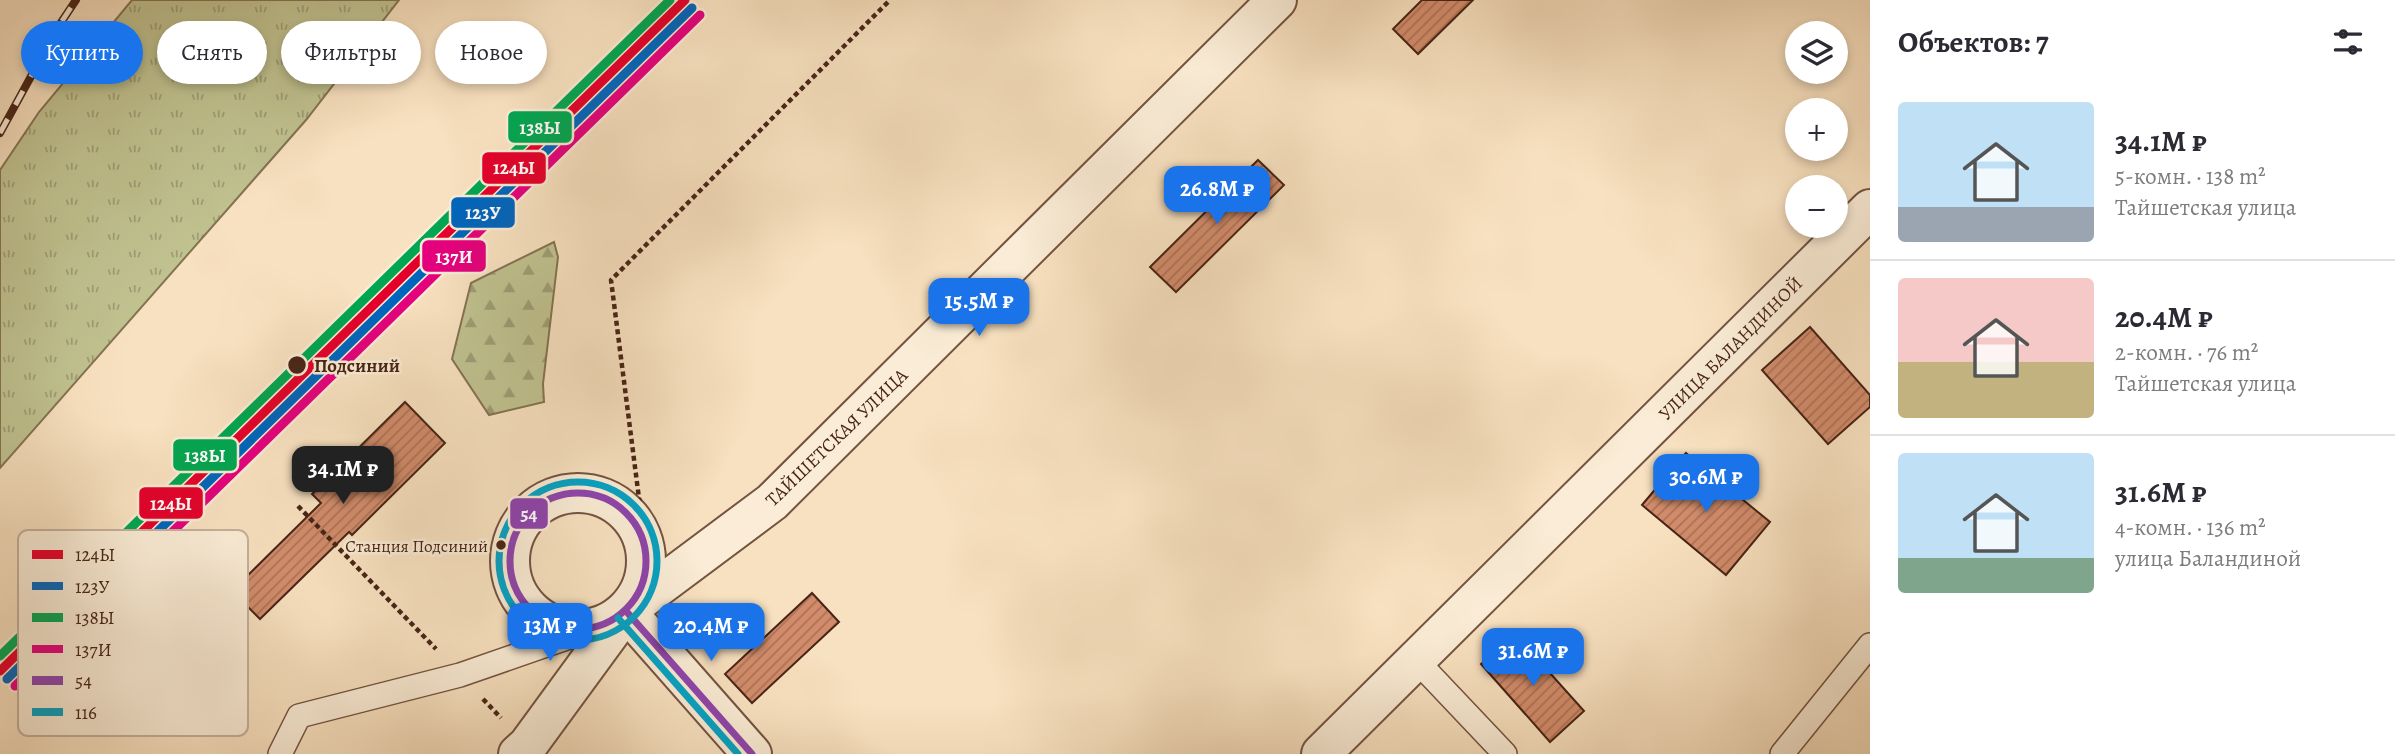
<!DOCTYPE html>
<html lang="ru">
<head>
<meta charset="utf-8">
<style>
	body { margin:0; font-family:Alegreya,serif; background:#f2f2f3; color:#2b2b33; height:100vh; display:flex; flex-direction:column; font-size:26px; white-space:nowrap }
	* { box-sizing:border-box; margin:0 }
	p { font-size:23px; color:#7c7c81 }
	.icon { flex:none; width:38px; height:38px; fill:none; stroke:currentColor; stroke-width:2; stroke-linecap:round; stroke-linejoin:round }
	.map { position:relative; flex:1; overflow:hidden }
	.drawer { display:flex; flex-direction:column; background:#fff; width:525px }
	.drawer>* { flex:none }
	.guide { position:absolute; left:21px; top:21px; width:665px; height:63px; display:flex; gap:14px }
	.controls { position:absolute; left:1785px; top:21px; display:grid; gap:14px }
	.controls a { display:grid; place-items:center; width:63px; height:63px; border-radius:50%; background:#fff; box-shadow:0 4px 10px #0003; font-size:35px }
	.price { position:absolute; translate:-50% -60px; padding:0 16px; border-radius:14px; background:#1a73e8; color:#fff; font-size:23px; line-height:46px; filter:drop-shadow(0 2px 4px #0008) }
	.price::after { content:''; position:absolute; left:50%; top:42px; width:21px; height:16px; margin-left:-10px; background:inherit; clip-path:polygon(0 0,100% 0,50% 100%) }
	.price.on { background:#222; color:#fff }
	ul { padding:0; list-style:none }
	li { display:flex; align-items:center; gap:21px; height:175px; padding:0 28px }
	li+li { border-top:2px solid #e1e1e2 }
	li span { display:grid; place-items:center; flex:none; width:196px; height:140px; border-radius:7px; color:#555 }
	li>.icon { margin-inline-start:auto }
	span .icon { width:84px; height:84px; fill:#fffc; stroke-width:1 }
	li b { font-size:30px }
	h2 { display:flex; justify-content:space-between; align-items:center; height:84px; padding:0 28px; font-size:30px }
	.chip { padding:0 24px; border-radius:32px; background:#fff; box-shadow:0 4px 10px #0003; font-size:24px; line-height:63px }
	.chip.on { background:#1a73e8; color:#fff }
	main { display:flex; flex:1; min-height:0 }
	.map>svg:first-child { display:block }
	.grass { fill:url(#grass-tufts); stroke:#847353; stroke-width:2 }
	.forest { fill:url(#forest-firs); stroke:#847353; stroke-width:2 }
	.building { fill:url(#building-hatch); stroke:#482416; stroke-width:2 }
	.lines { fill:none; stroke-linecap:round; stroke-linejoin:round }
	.service-casing { stroke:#745340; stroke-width:26 }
	.minor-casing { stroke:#745340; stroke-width:42 }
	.path { stroke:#482416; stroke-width:4.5; stroke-dasharray:5 3.5; stroke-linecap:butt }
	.service { stroke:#faecd6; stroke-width:23 }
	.minor { stroke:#faecd6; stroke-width:38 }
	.rail-casing { stroke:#482416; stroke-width:8 }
	.rail { stroke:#faecd6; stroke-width:5; stroke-dasharray:16; stroke-linecap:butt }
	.bus-1-casing { stroke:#faecd6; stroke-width:12 }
	.bus-2-casing { stroke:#faecd6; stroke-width:12 }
	.bus-1 { stroke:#8e44ad; stroke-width:7 }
	.bus-2 { stroke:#04a2c5; stroke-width:7 }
	.rail-1-casing { stroke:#faecd6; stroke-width:14 }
	.rail-2-casing { stroke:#faecd6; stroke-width:14 }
	.rail-3-casing { stroke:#faecd6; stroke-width:14 }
	.rail-4-casing { stroke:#faecd6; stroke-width:14 }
	.rail-1 { stroke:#e4002b; stroke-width:9 }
	.rail-2 { stroke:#0065bd; stroke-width:9 }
	.rail-3 { stroke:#00a651; stroke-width:9 }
	.rail-4 { stroke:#e5007d; stroke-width:9 }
	.stop-dot { fill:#482416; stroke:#faecd6; stroke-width:2.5 }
	.labels { text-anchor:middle; stroke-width:5; stroke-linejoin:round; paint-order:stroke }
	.bus-label { font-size:17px; fill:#482416; stroke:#faecd6; text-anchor:end }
	.street-label { font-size:19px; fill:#482416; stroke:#faecd6 }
	.stop-label { font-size:19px; font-weight:bold; fill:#482416; stroke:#faecd6; text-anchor:start }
	.key { fill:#faecd6; stroke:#c5b09c; stroke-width:2 }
	.key-label { font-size:19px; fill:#482416 }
	.line-badge { stroke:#faecd6; stroke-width:2.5 }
	.badge-label { font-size:19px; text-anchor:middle; font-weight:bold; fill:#fff }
</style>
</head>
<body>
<main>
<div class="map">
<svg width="1870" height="754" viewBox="0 0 1870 754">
	<defs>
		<pattern id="grass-tufts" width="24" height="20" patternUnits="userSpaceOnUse" patternTransform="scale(1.75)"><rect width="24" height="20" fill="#c0c290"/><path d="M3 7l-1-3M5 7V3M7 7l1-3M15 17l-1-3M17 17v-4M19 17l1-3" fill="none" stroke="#9e9d75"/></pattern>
		<pattern id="forest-firs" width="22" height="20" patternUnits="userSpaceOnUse" patternTransform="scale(1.75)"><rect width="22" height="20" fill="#c0c290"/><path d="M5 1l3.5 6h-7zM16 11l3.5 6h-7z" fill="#9e9d75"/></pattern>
		<pattern id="building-hatch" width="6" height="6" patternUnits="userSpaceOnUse" patternTransform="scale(1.75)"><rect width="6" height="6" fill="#d28c6b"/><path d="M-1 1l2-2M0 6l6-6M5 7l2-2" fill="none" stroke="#ac7257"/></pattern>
	</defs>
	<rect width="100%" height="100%" fill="#f8e1c0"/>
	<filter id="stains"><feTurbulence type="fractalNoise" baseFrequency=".00286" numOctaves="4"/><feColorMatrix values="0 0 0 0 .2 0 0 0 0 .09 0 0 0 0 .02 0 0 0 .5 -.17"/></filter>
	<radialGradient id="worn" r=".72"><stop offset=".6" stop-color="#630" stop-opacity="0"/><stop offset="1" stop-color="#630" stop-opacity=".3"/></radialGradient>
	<!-- grass -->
	<path class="grass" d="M132,0H399L306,120L0,468V170L39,112Z"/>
	<!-- forest -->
	<path class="forest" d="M554,242L558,257L543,384L544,402L489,415L452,359L471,283Z"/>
	<!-- building -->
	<g class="building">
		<path d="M1422,0H1473L1418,54L1393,29Z"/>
		<path d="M1258,160L1284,185L1176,292L1150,267Z"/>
		<path d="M1810,327L1870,395V407L1828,444L1762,370Z"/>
		<path d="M405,402L445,443L352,535L349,532L260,619L232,591L321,503L312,494Z"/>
		<path d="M1686,453L1770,522L1726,575L1642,505Z"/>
		<path d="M812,593L839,622L752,703L725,674Z"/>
		<path d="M1515,634L1584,711L1550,742L1481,664Z"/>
	</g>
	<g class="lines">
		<!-- service casing -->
		<g class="service-casing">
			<g id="service">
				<path d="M1416,660L1505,754"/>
				<path d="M280,754L299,716L460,675L607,624"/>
				<path d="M1782,754L1870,645"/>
			</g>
		</g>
		<!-- minor casing -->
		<g class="minor-casing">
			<g id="minor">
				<circle cx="578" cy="561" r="68"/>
				<path d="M626,611L752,754"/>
				<path d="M518,754L528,745L626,611L772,502L1277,0"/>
				<path d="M1321,754L1870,209"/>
			</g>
		</g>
		<!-- path -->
		<g class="path">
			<path d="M298,506L436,649"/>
			<path d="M645,545L611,280L890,0"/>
			<path d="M483,699L501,718"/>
		</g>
		<!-- service -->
		<use href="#service" class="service"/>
		<!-- minor -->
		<use href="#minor" class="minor"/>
		<!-- rail casing -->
		<g class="rail-casing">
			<path id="rail" d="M0,133L58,27L76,0"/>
		</g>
		<!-- rail -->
		<use href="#rail" class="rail"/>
		<!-- bus-1 casing -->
		<g class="bus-1-casing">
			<g id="bus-1">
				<circle cx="578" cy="561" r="68"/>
				<path d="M626,611L752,754"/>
			</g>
		</g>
		<!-- bus-2 casing -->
		<g class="bus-2-casing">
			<g id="bus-2">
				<circle cx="578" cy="561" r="79"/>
				<path d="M618,618L738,754"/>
			</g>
		</g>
		<!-- bus-1 -->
		<use href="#bus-1" class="bus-1"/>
		<!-- bus-2 -->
		<use href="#bus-2" class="bus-2"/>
		<!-- rail-1 casing -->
		<g class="rail-1-casing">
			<path id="rail-1" d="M0,671L685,0"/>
		</g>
		<!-- rail-2 casing -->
		<g class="rail-2-casing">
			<path id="rail-2" d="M7,679L692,8"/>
		</g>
		<!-- rail-3 casing -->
		<g class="rail-3-casing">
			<path id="rail-3" d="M0,656L670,0"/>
		</g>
		<!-- rail-4 casing -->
		<g class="rail-4-casing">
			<path id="rail-4" d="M15,686L700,15"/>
		</g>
		<!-- rail-1 -->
		<use href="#rail-1" class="rail-1"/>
		<!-- rail-2 -->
		<use href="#rail-2" class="rail-2"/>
		<!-- rail-3 -->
		<use href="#rail-3" class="rail-3"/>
		<!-- rail-4 -->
		<use href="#rail-4" class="rail-4"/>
	</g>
	<!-- markers -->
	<g class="stop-dot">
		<circle cx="297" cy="365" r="10"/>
		<circle cx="501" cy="545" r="6"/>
	</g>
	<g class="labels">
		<!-- bus labels -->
		<g class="bus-label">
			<text x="488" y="552">Станция Подсиний</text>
		</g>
		<!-- street labels -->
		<g class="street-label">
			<text transform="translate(1730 348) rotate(-45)" y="7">УЛИЦА БАЛАНДИНОЙ</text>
			<text transform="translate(836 437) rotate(-44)" y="7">ТАЙШЕТСКАЯ УЛИЦА</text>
		</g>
		<!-- stop labels -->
		<g class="stop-label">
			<text x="314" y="372">Подсиний</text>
		</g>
	</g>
	<!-- legend -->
	<rect x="18" y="530" width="230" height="206" rx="10" class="key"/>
	<rect x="32" y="550" width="31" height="9" fill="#e4002b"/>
	<rect x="32" y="582" width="31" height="8" fill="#0065bd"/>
	<rect x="32" y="613" width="31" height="9" fill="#00a651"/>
	<rect x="32" y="645" width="31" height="8" fill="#e5007d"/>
	<rect x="32" y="676" width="31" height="9" fill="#8e44ad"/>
	<rect x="32" y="708" width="31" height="8" fill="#04a2c5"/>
	<g class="key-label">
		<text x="75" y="561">124Ы</text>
		<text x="75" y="593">123У</text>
		<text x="75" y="624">138Ы</text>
		<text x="75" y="656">137И</text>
		<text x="75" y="687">54</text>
		<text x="75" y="719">116</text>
	</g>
	<g class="line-badge">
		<rect x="507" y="110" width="66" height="34" rx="7" fill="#00a651"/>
		<rect x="481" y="151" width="66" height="34" rx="7" fill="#e4002b"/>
		<rect x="450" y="196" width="66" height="33" rx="7" fill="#0065bd"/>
		<rect x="421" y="239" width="66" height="34" rx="7" fill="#e5007d"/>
		<rect x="172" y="438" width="66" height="34" rx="7" fill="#00a651"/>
		<rect x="138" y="486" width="66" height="34" rx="7" fill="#e4002b"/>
		<rect x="509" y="497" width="40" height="33" rx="7" fill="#8e44ad"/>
	</g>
	<g class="badge-label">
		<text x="540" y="134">138Ы</text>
		<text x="514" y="174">124Ы</text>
		<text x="483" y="219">123У</text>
		<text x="454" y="263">137И</text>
		<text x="205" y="462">138Ы</text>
		<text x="171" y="510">124Ы</text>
		<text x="529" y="520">54</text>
	</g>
	<rect width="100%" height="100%" filter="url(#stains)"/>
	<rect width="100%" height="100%" fill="url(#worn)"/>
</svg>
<div class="controls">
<a><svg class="icon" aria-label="layers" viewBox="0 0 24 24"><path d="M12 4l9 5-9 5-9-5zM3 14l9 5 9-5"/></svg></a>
<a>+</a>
<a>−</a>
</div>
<b class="price" style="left:1217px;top:226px">26.8M ₽</b>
<b class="price" style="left:979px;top:338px">15.5M ₽</b>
<b class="price on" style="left:343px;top:506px">34.1M ₽</b>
<b class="price" style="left:1706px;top:514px">30.6M ₽</b>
<b class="price" style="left:550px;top:663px">13M ₽</b>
<b class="price" style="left:711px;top:663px">20.4M ₽</b>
<b class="price" style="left:1533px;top:688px">31.6M ₽</b>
<div class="guide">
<a class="chip on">Купить</a>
<a class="chip">Снять</a>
<a class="chip">Фильтры</a>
<a class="chip">Новое</a>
</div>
</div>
<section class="drawer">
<h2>Объектов: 7<svg class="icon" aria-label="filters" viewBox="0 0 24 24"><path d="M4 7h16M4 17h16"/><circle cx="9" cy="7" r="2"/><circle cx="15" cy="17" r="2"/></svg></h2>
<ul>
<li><span style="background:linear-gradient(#bfe0f5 75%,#9aa5b1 0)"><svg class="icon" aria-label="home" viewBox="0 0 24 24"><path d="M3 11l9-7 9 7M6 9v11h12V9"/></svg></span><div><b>34.1M ₽</b><p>5-комн. · 138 m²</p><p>Тайшетская улица</p></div></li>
<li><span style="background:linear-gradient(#f6c9c9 60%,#c2b280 0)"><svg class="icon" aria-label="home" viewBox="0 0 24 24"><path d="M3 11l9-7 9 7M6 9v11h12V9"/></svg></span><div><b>20.4M ₽</b><p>2-комн. · 76 m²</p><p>Тайшетская улица</p></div></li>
<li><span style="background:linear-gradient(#bfe0f5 75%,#7fa58c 0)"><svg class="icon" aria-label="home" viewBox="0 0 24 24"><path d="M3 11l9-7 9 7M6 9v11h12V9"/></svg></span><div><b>31.6M ₽</b><p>4-комн. · 136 m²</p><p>улица Баландиной</p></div></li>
</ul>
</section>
</main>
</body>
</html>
